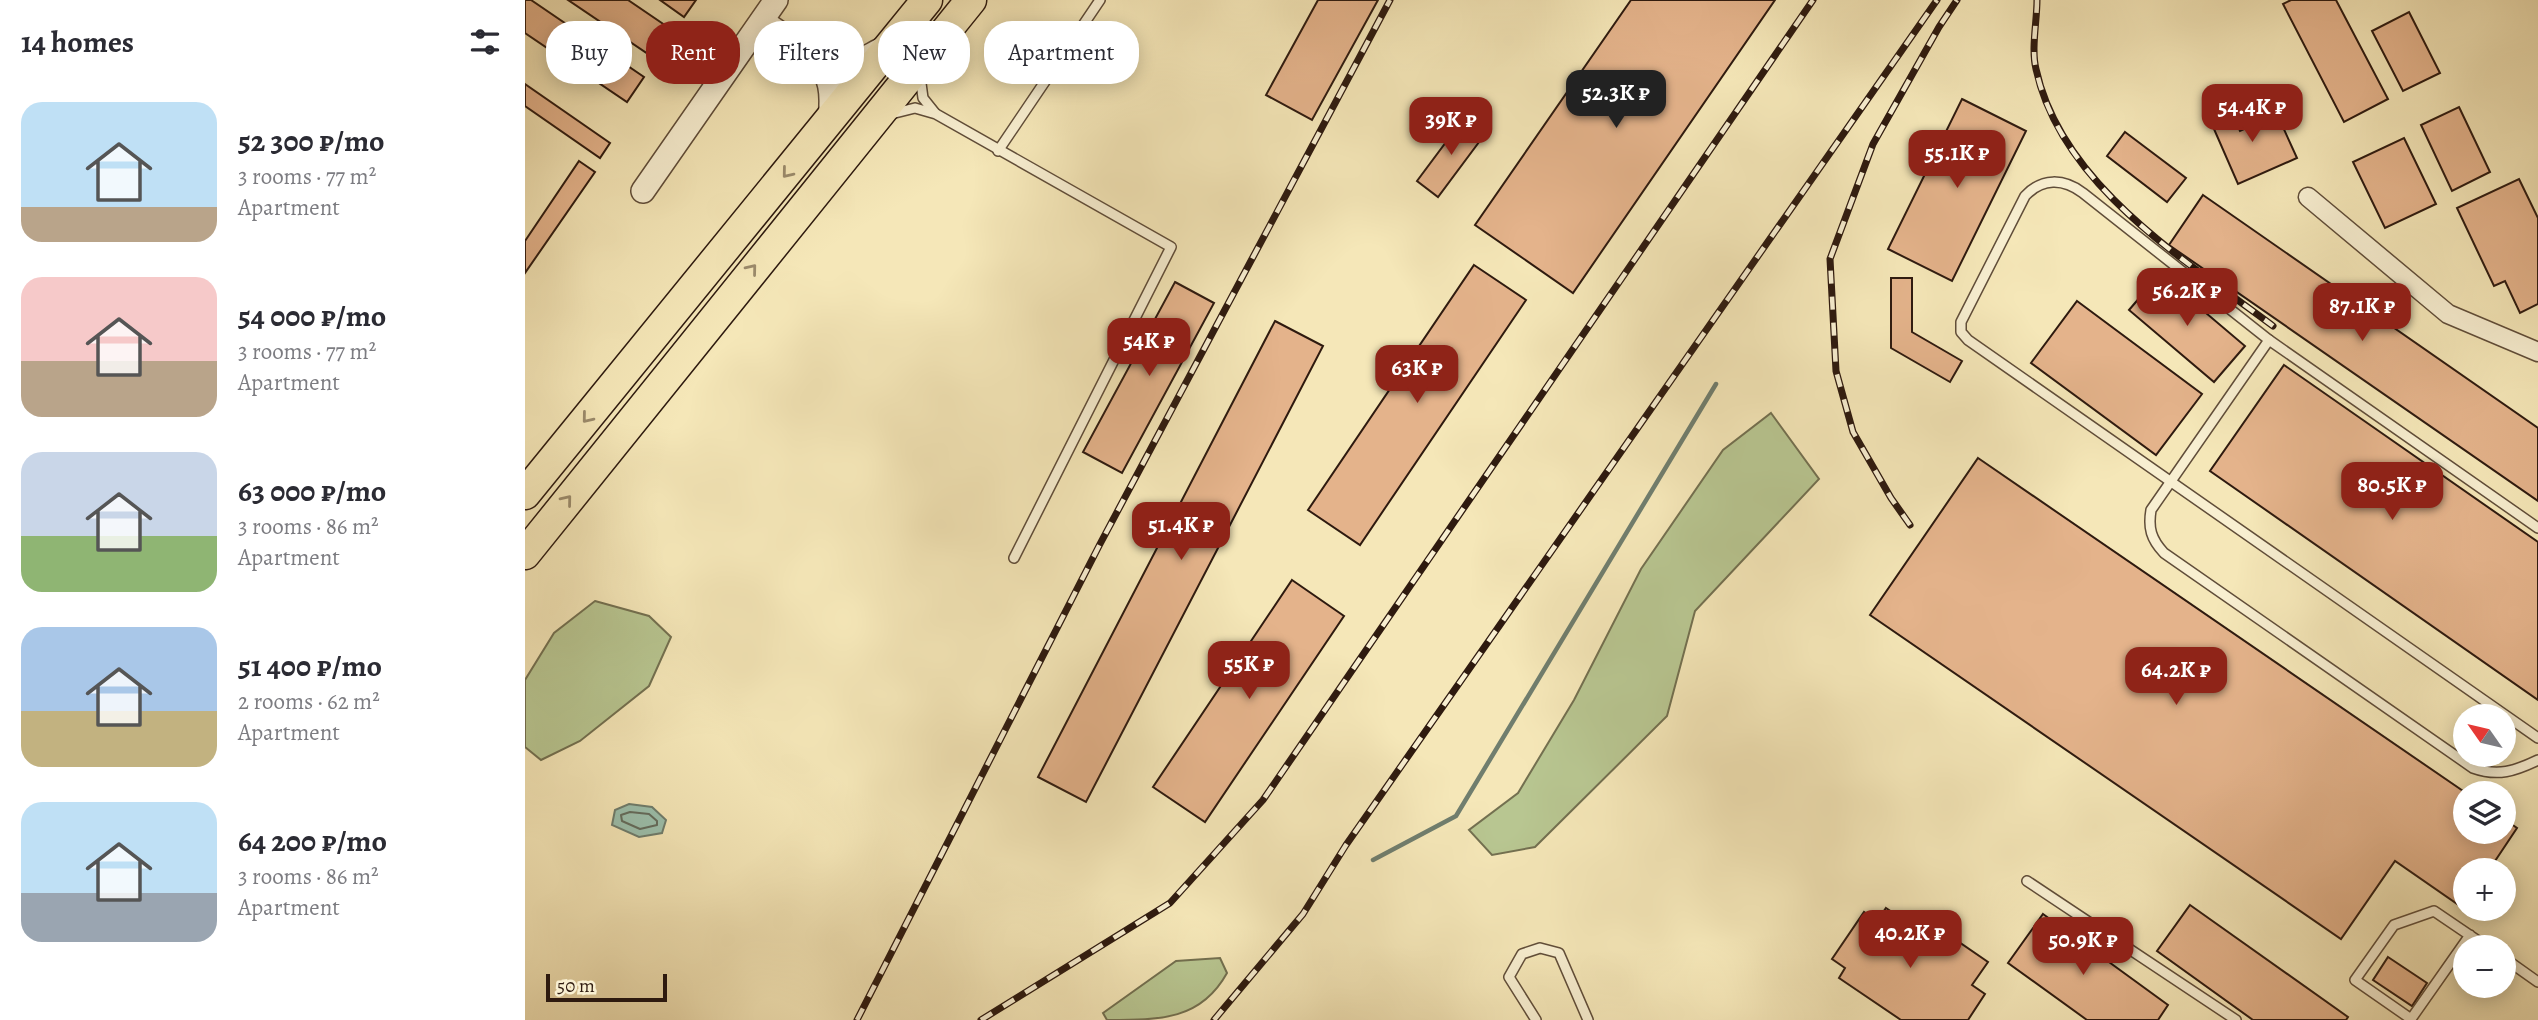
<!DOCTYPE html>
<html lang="en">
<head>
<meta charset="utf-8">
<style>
	body { margin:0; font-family:Alegreya,serif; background:#f2f2f3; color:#2b2b33; height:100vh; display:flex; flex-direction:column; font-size:26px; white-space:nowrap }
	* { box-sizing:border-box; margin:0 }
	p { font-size:23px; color:#7c7c81 }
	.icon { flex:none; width:38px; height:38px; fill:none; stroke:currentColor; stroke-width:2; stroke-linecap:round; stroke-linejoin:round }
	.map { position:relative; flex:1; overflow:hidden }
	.sheet { display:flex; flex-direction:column; background:#fff; width:525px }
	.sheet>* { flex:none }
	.banner { position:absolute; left:21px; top:21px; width:665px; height:63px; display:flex; gap:14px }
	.needle { width:46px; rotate:304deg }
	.controls { position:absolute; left:1928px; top:704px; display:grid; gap:14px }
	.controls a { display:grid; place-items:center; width:63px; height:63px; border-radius:50%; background:#fff; box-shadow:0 4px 18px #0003; font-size:35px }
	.scale { position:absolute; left:21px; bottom:18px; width:121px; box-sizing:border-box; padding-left:7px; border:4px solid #2e1a0f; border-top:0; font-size:19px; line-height:24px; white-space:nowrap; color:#2e1a0f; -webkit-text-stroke:5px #f8efd1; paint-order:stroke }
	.price { position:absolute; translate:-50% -60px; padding:0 16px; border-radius:14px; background:#8f2418; color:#fff; font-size:23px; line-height:46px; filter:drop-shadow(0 2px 4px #0008) }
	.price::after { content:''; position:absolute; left:50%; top:42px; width:21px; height:16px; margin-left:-10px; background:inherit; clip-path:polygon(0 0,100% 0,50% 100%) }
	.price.on { background:#222; color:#fff }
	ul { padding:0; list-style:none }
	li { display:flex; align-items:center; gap:21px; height:175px; padding:0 21px }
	li span { display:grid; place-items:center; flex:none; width:196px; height:140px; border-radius:21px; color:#555 }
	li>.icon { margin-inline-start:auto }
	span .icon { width:84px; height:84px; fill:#fffc; stroke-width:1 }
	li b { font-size:30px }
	h2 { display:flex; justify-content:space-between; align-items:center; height:84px; padding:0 21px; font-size:30px }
	.chip { padding:0 24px; border-radius:28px; background:#fff; box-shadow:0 4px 18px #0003; font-size:24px; line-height:63px }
	.chip.on { background:#8f2418; color:#fff }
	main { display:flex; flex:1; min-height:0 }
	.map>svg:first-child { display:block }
	.green { fill:#b8c691; stroke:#737050; stroke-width:2 }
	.water { fill:#9cc0ad; stroke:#707e6e; stroke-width:2 }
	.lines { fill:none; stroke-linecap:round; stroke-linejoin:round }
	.shore { stroke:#656d5e; stroke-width:2 }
	.stream { stroke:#707e6e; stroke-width:4.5 }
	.building { fill:#e4b38b; stroke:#2e1a0f; stroke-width:2 }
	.service-casing { stroke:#604d39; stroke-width:12 }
	.minor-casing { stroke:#604d39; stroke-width:21 }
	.tertiary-casing { stroke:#604d39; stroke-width:26 }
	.trunk-casing { stroke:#2e1a0f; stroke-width:33 }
	.service { stroke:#f8efd1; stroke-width:9 }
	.minor { stroke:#f8efd1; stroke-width:18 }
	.tertiary { stroke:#f8efd1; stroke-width:23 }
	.trunk { stroke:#f5e7b8; stroke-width:30 }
	.rail-casing { stroke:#2e1a0f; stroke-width:7 }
	.rail { stroke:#f8efd1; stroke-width:4.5; stroke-dasharray:13; stroke-linecap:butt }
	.oneway { stroke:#9b8b6c }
</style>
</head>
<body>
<main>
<section class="sheet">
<h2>14 homes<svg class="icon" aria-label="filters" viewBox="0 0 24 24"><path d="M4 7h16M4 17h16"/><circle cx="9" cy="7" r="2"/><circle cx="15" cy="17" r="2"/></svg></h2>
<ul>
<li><span style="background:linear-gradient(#bfe0f5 75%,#b9a48a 0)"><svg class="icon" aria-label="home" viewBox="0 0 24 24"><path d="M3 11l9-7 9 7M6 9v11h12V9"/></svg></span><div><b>52 300 ₽/mo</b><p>3 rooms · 77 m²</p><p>Apartment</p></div></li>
<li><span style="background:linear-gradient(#f6c9c9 60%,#b9a48a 0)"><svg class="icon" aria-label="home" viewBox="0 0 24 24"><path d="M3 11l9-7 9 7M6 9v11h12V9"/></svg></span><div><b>54 000 ₽/mo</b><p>3 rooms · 77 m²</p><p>Apartment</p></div></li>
<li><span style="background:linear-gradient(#c9d6e8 60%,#8fb573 0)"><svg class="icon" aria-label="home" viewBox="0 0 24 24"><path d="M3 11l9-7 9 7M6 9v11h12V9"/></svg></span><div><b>63 000 ₽/mo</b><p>3 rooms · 86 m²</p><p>Apartment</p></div></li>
<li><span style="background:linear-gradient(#a9c7e8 60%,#c2b280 0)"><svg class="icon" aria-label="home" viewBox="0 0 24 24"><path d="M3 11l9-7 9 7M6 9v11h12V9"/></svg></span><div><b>51 400 ₽/mo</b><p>2 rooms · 62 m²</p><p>Apartment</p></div></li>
<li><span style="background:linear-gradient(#bfe0f5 65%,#9aa5b1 0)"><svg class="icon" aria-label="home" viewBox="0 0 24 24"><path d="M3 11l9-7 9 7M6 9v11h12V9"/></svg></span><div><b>64 200 ₽/mo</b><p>3 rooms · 86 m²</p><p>Apartment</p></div></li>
</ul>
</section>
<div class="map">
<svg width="2013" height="1020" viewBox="0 0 2013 1020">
	<rect width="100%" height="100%" fill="#f5e7b8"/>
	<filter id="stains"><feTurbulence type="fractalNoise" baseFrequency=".00286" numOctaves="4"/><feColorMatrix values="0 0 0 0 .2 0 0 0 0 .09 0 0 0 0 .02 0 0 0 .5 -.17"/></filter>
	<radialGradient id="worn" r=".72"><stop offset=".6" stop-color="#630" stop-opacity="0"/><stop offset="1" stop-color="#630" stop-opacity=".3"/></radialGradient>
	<!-- green -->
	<g class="green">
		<path d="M1246,413L1294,479L1170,611L1142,716L1010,847L967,855L944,830L993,793L1049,700L1116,569L1198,450Z"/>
		<path d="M70,601L124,616L146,637L124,686L55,741L16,760L0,747V680L29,633Z"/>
		<path d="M695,958L702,973C676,1020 636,1020 582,1020L578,1013L651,961Z"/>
	</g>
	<!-- water -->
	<path class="water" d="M104,804L127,807L141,820L137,833L114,837L87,825L90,810Z"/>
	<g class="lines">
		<!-- shore -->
		<path class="shore" d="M105,812L124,814L132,821V825L115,829L97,821L96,815Z"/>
		<!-- stream -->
		<path class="stream" d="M848,860L931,816L1191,384"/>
	</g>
	<!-- building -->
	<g class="building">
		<path d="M0,0H6L119,77L102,102L0,33Z"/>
		<path d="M43,0H103L150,32L132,60Z"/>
		<path d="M135,0H171L159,17Z"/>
		<path d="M793,0H853L787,120L741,95Z"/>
		<path d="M1106,0H1250L1048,293L950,225Z"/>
		<path d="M1766,0H1811L1863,99L1819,122L1758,4Z"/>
		<path d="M1884,12L1915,73L1878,91L1847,31Z"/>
		<path d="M0,84L85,143L75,158L0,106Z"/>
		<path d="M1437,99L1501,131L1427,281L1363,249Z"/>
		<path d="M1703,104L1715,131L1752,114L1772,158L1713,184L1682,113Z"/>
		<path d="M1934,107L1965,172L1927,191L1896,125Z"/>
		<path d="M939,118L960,134L913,197L892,181Z"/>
		<path d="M1600,132L1661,178L1642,202L1582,156Z"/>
		<path d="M1879,138L1911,204L1860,228L1828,162Z"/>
		<path d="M54,161L70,172L0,273V241Z"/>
		<path d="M1994,179L2013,218V304L1995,313L1980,281L1969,286L1932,208Z"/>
		<path d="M1678,195L2013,428V501L1644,245Z"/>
		<path d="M949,265L1001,300L835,545L783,510Z"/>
		<path d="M1635,274L1720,346L1689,382L1604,310Z"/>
		<path d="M1366,278H1387V332L1437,361L1425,382L1366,348Z"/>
		<path d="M650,282L689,303L597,473L558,452Z"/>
		<path d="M1552,301L1677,394L1631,455L1506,363Z"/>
		<path d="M750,321L798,346L561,802L513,777Z"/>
		<path d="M1759,365L2013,542V700L1685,471Z"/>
		<path d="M1453,458L1941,793V831H1979V819L1992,828L1964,870H1941V903L1938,908L1870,861L1816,939L1345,615Z"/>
		<path d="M767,580L819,616L680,822L628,787Z"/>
		<path d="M1665,905L1823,1017L1821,1020H1728L1632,951Z"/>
		<path d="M1361,908L1421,948L1428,938L1463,962L1447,985L1460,994L1443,1020H1376L1314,978L1320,968L1307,959L1339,912L1352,921Z"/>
		<path d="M1518,914L1643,1005L1633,1020H1562L1483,963Z"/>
		<path d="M1863,957L1902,983L1887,1006L1848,980Z"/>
	</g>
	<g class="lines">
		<!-- service casing -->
		<g class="service-casing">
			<g id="service">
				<path d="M395,76L398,98L410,113"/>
				<path d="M366,114L390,108L411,114L646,247L489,558"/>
				<path d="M473,151L575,0"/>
				<path d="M1744,340L1626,510C1623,528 1626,539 1639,553L1948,768C1973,777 1990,771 2013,760"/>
				<path d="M2013,528L1744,340L1558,193C1538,178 1517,178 1500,196L1436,322V332L1443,340L2013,738"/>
				<path d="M1502,881L1711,1020"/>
				<path d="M1945,935L1886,1019L1830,980L1869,925L1909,911L1962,947"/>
				<path d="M1979,958L2013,982"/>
				<path d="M1011,1020L984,977L997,954L1015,948L1034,953L1063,1020"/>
			</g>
		</g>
		<!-- minor casing -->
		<g class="minor-casing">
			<path id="minor" d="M1783,197L1923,314L2013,352"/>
		</g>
		<!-- tertiary casing -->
		<g class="tertiary-casing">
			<g id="tertiary">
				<path d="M237,21C264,39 300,70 336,60C344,57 352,51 360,48"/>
				<path d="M290,55C306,77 308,93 305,120"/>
				<path d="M118,191L251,0"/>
			</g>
		</g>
		<!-- trunk casing -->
		<g class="trunk-casing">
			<g id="trunk">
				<path d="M0,494L402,0"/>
				<path d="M0,554L446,0"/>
			</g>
		</g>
		<!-- service -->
		<use href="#service" class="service"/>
		<!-- minor -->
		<use href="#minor" class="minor"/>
		<!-- tertiary -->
		<use href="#tertiary" class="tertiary"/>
		<!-- trunk -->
		<use href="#trunk" class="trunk"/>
		<!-- rail casing -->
		<g class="rail-casing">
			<g id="rail">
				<path d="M1512,0C1512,21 1506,49 1511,69C1536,185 1660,260 1748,326"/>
				<path d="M1385,525L1366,498L1328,432L1311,371L1305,259L1348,144L1414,27L1432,0"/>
				<path d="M332,1020L575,544L865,0"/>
				<path d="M456,1020L645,903L738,800L1288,0"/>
				<path d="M689,1020L778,914L821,845L1412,0"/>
			</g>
		</g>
		<!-- rail -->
		<use href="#rail" class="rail"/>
	</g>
	<!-- one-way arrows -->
	<defs><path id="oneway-chevron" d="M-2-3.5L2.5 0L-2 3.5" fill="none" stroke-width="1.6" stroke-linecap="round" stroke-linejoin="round" transform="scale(1.75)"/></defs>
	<g class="oneway">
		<use href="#oneway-chevron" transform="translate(262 173) rotate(129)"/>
		<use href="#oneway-chevron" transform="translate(227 269) rotate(-51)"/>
		<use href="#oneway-chevron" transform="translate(62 418) rotate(129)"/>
		<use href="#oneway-chevron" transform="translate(42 500) rotate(-51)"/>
	</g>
	<rect width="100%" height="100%" filter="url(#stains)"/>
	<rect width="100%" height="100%" fill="url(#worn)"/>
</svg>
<div class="controls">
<a><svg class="needle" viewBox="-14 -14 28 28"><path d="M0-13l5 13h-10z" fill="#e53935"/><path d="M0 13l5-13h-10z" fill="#7c7c81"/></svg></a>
<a><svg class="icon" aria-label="layers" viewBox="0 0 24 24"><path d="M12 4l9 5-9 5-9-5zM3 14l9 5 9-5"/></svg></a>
<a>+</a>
<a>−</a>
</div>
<div class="scale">50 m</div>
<b class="price on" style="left:1091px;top:130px">52.3K ₽</b>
<b class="price" style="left:1727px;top:144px">54.4K ₽</b>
<b class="price" style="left:926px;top:157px">39K ₽</b>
<b class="price" style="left:1432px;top:190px">55.1K ₽</b>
<b class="price" style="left:1662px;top:328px">56.2K ₽</b>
<b class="price" style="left:1837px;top:343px">87.1K ₽</b>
<b class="price" style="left:624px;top:378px">54K ₽</b>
<b class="price" style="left:892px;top:405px">63K ₽</b>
<b class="price" style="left:1867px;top:522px">80.5K ₽</b>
<b class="price" style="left:656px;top:562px">51.4K ₽</b>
<b class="price" style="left:724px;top:701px">55K ₽</b>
<b class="price" style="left:1651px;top:707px">64.2K ₽</b>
<b class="price" style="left:1385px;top:970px">40.2K ₽</b>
<b class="price" style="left:1558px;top:977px">50.9K ₽</b>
<div class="banner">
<a class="chip">Buy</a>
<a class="chip on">Rent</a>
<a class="chip">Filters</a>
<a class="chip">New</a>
<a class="chip">Apartment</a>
</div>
</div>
</main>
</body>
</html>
